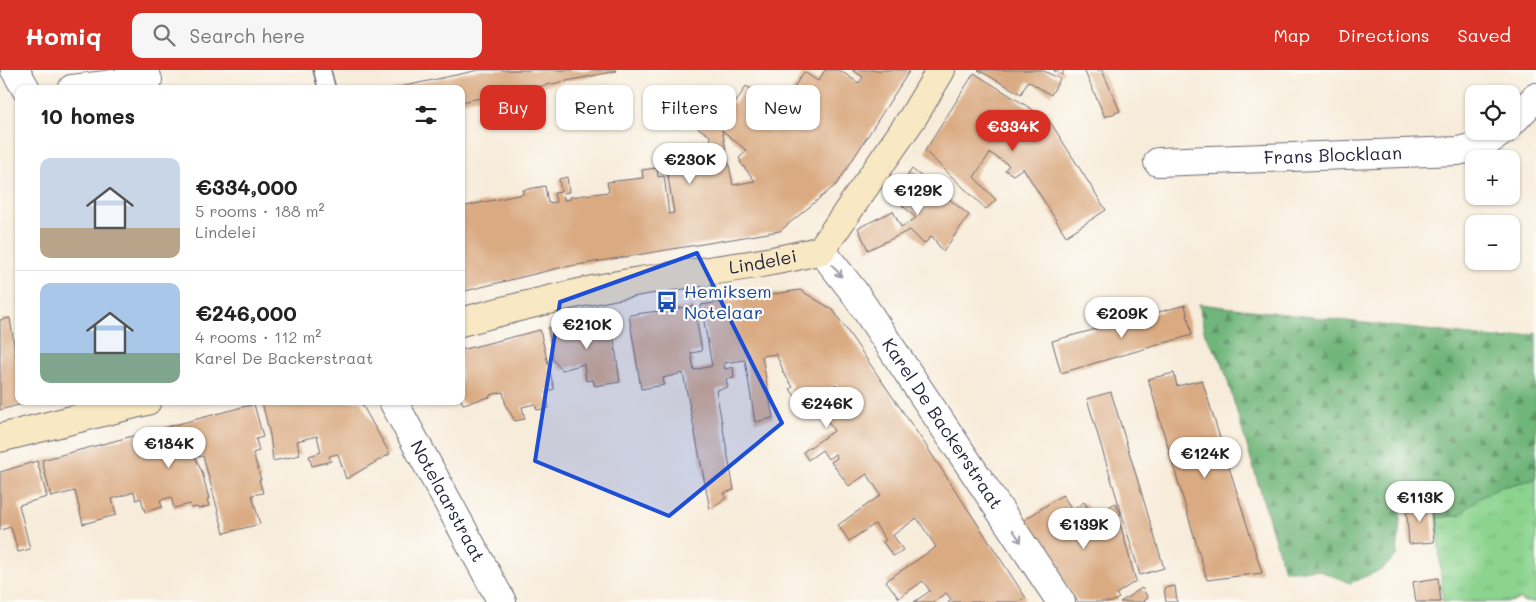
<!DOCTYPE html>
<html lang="en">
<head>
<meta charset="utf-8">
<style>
	body { margin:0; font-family:Mali,sans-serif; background:#f6f6f6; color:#222; height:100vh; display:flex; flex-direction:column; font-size:19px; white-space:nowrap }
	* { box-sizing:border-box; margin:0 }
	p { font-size:16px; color:#767676 }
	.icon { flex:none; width:28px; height:28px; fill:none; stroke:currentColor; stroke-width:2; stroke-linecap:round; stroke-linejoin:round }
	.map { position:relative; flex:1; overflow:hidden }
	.sheet { position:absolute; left:15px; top:15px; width:450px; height:320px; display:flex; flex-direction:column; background:#fff; border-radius:10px; box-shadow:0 1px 4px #0004 }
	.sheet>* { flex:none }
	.guide { position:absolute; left:480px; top:15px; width:475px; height:45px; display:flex; gap:10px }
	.buttons { position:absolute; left:1465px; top:15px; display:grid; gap:10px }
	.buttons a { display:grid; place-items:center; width:55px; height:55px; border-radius:10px; background:#fff; box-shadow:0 1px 4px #0004; font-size:25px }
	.price { position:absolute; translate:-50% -42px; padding:0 11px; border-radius:18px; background:#fff; color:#222; font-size:16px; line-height:32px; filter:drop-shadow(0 1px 2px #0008) }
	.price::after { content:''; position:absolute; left:50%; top:30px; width:15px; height:11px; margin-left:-8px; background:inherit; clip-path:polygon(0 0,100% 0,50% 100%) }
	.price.selected { background:#d93025; color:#fff }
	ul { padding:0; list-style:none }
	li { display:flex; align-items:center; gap:15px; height:125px; padding:0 25px }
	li+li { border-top:1px solid #e0e0e0 }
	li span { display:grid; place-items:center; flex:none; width:140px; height:100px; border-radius:10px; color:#555 }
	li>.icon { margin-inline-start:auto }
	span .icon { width:60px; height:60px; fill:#fffc; stroke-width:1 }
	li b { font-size:21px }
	h2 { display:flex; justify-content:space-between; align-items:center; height:60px; padding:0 25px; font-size:21px }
	.chip { padding:0 18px; border-radius:10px; background:#fff; box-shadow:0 1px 4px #0004; font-size:18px; line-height:45px }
	.chip.selected { background:#d93025; color:#fff }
	header { display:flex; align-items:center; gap:30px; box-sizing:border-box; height:70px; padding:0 25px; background:#d93025; color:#fff }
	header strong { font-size:24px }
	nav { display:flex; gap:28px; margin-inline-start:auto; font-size:18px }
	.search { width:350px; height:45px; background:#f6f6f6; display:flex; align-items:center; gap:12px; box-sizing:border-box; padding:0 18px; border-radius:10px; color:#767676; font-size:19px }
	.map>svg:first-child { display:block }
	.grass { fill:url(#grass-tufts); stroke:#567a64 }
	.forest { fill:url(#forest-firs); stroke:#496c5a }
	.building { fill:#daab83; fill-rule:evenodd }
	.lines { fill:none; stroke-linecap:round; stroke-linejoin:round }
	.lane-casing { stroke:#6d6973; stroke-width:19 }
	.street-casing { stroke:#6d6973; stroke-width:30 }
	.secondary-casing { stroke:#6d6973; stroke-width:30 }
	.lane { stroke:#fff; stroke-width:16 }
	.street { stroke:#fff; stroke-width:28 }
	.secondary { stroke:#f8e8c3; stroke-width:28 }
	.oneway { stroke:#9c9ca7 }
	.marked { fill:#1d4ed8; fill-opacity:0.2; stroke:#1d4ed8; stroke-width:4; stroke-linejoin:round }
	.labels { text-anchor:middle; stroke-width:4.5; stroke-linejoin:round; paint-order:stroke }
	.street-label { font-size:18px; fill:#22223b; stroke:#fdfcf7 }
	.transit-label { font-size:18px; fill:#164399; stroke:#fdfcf7; text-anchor:start }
</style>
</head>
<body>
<header>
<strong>Homiq</strong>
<div class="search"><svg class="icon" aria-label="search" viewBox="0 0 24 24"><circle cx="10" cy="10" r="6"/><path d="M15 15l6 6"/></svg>Search here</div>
<nav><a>Map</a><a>Directions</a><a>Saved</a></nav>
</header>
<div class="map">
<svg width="1536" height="532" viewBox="0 0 1536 532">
	<defs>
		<pattern id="grass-tufts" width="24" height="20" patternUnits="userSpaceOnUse" patternTransform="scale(1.25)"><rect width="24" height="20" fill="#8bd38e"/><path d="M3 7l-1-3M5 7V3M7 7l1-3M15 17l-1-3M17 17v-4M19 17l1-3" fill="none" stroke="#78b57b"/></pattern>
		<pattern id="forest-firs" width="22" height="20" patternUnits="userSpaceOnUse" patternTransform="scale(1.25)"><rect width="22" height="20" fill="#70b579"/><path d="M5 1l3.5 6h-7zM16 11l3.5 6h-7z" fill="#5c9364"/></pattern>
	</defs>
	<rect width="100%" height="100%" fill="#fdfcf7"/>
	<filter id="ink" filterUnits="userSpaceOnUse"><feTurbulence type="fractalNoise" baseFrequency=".02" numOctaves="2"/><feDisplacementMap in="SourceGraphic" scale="10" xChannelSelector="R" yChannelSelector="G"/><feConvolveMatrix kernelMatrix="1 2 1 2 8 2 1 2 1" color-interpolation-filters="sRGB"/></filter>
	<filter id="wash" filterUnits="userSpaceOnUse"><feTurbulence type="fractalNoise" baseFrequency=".0096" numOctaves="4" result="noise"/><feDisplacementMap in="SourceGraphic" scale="20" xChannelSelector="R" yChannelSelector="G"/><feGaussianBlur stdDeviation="1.12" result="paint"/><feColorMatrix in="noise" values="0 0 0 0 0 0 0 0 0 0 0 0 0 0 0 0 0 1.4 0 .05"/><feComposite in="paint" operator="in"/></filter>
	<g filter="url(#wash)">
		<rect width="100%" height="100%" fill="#f7ecda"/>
		<!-- grass -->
		<path class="grass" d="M1536,409V532H1523L1521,529L1509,532H1443L1437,448L1460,445L1477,429L1501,417Z"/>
		<!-- forest -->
		<path class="forest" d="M1199,234L1504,269L1536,263V409L1501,417L1477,429L1460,445L1437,448L1434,423L1402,427L1397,485L1383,499L1350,513L1318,500H1284L1222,292L1205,265Z"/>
		<g id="blocks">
			<!-- building -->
			<g class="building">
				<path d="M479,0H616L617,1L461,32V19H391Z"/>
				<path d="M825,0H839L859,13L863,7L852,0H910L837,114L780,161L559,198L461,222V137L523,124V120L545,116L548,133L556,132L554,123L561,122L559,109L567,107L569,122L563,123L564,130L571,129L570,127L609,122L607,112L643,108L642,100L657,98L658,107L664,106L669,144L674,143L664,82L682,79L683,87H687L688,89L707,87L708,91H714L710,66L698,58L694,34L715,47L726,28L735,34L746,16L780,38L804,2L818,11ZM722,60L747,81L739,88L741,91L740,92L755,111L733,115Z"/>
				<path d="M978,0H1042L1060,9L1051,25L1028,11L1021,24Z"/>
				<path d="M1053,0H1064L1062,5Z"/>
				<path d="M1084,0H1102L1120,41L1105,47Z"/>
				<path d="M974,3L1049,50L1106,140L1066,166L1023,98L1013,105L1005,100L1009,95L990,83L974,107L996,130L986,139L925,81Z"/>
				<path d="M912,99L969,145L943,182L932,166L924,174L910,160L868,180L858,158L893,141L901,157L916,148L893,127Z"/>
				<path d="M800,220L833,240L925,374L1026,528L1018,532H948L951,529L946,523L933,532H914L930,521L923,511L899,528L886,511L936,477L917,448L893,465L903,480L893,486L883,472L886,470L875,454L849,471L838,455L881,425L867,404L849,416L831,392L837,388L835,384L828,389L822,380L808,390L803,382L834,361L819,338L842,322L836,314L827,320L825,318L801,335L790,319L793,317L782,301L783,300L776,284L762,286L773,348L755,352L745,290L724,293L725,299L733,297L734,308L726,309L728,317L716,320L734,420L724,423L726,428L710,439L683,303L663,308L664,315L641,319L629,245L694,236L702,281L691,283L694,300L712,296L701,235Z"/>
				<path d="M1185,235L1192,265L1061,303L1052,271Z"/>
				<path d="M10,248L17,295L19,294V331L30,332L0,340V250Z"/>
				<path d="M611,248L620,312L595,316L593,310L586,311L584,294L562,300L553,290L548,258Z"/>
				<path d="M540,260L554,319L546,322L549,338L537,340L535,334L522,337L525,349L515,351L506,336L503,322L490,325V327L463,334L461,330V280Z"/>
				<path d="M1174,303L1177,316L1202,310L1262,503L1207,510L1148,309Z"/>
				<path d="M1111,322L1164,498L1140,505L1087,329Z"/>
				<path d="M360,331L390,384L346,409L338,384L329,386L331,391L312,396L309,386L321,382L317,366L297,371L300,385L273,391L270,365L262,332Z"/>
				<path d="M254,334L263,367L256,369L259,381L253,383L261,410H259L263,423L252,425L260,454L224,463L203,386L195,387L202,402L209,429H207L209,436L198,439L197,437L191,438L190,434L174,438L171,427L160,430L162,437L145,442L141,428L136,430L134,422L112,429L116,445L83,454L75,421L51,427L42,390Z"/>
				<path d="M37,391L47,427L19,435L30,479L18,482L11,457L0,460V402Z"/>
				<path d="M1062,425L1073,440L1084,432L1094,447L1074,460L1077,464L1088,456L1094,464L1105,457L1098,444L1115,433L1121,444L1116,447L1118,450H1116L1121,457L1136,511L1116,524L1119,528L1112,532H1078L1023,451Z"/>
				<path d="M1431,431L1434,472L1409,474L1406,433Z"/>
				<path d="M1438,508L1441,532H1416L1413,512Z"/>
				<path d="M1175,516L1177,532H1166L1164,518Z"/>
				<path d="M1142,518L1148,528L1144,531L1145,532H1120Z"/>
			</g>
		</g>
	</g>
	<g filter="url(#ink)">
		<use href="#blocks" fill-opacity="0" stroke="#6d6973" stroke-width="1"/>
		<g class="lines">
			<!-- lane casing -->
			<g class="lane-casing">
				<path id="lane" d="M322,0L327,19"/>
			</g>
			<!-- street casing -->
			<g class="street-casing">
				<g id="street">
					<path d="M15,0L26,19"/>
					<path d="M72,19L148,10"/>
					<path d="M1511,53L1536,27"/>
					<path id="s1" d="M1158,92L1458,81L1482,75L1503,61"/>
					<path id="s2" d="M821,180L854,222L1061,532"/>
					<path id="s3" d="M393,331L502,532"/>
				</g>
			</g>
			<!-- secondary casing -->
			<g class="secondary-casing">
				<g id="secondary">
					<path id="s4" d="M461,252C521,236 580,221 640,211C701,201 762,196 821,180L913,47L941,0"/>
					<path d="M0,368L147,331"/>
				</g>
			</g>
			<!-- lane -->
			<use href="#lane" class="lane"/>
			<!-- street -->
			<use href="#street" class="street"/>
			<!-- secondary -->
			<use href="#secondary" class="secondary"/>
		</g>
		<!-- one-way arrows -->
		<defs><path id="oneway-shaft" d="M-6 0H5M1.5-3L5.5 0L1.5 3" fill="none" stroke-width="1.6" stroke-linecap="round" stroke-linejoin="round" transform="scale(1.25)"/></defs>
		<g class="oneway">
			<use href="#oneway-shaft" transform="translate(837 201) rotate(52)"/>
			<use href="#oneway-shaft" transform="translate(1017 466) rotate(56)"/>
		</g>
	</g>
	<!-- marked area -->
	<path class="marked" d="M697,183L782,353L669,446L535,391L560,232Z"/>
	<!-- icons -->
	<defs>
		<g id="bus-bare" transform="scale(1.725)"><path d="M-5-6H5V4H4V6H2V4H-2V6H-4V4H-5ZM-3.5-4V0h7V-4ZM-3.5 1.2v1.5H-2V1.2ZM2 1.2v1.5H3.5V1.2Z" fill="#1a4fb4" stroke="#fdfcf7" stroke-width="2.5" paint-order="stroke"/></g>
	</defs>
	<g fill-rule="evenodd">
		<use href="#bus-bare" x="667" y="232"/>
	</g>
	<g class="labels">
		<!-- street labels -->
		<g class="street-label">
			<text dy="6" stroke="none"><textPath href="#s1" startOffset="175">Frans Blocklaan</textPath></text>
			<text dy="6" stroke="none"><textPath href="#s4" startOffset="308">Lindelei</textPath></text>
			<text dy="6" stroke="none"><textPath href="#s2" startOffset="212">Karel De Backerstraat</textPath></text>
			<text dy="6" stroke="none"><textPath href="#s3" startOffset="114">Notelaarstraat</textPath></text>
		</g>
		<!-- transit labels -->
		<g class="transit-label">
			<text x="684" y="228">Hemiksem<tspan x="684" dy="21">Notelaar</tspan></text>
		</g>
	</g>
</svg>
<div class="buttons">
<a><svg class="icon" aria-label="locate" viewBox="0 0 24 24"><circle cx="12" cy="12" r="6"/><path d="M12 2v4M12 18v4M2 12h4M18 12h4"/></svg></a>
<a>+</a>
<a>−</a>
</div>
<b class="price selected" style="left:1013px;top:82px">€334K</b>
<b class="price" style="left:690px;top:115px">€230K</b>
<b class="price" style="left:918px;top:146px">€129K</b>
<b class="price" style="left:1122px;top:269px">€209K</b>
<b class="price" style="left:587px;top:280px">€210K</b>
<b class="price" style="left:827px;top:359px">€246K</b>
<b class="price" style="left:169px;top:399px">€184K</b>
<b class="price" style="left:1205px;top:409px">€124K</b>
<b class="price" style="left:1420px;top:453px">€113K</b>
<b class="price" style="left:1084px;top:480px">€139K</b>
<div class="guide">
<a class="chip selected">Buy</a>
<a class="chip">Rent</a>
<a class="chip">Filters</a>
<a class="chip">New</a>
</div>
<section class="sheet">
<h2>10 homes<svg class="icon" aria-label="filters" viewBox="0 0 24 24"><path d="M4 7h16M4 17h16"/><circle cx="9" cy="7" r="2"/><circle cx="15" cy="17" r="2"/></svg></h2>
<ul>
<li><span style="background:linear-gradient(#c9d6e8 70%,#b9a48a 0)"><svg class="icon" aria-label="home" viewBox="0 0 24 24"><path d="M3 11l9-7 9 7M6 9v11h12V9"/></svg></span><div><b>€334,000</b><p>5 rooms · 188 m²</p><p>Lindelei</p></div></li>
<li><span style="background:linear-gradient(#a9c7e8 70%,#7fa58c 0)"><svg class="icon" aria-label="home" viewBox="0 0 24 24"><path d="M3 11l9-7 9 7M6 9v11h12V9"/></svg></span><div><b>€246,000</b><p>4 rooms · 112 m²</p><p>Karel De Backerstraat</p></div></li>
</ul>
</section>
</div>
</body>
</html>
